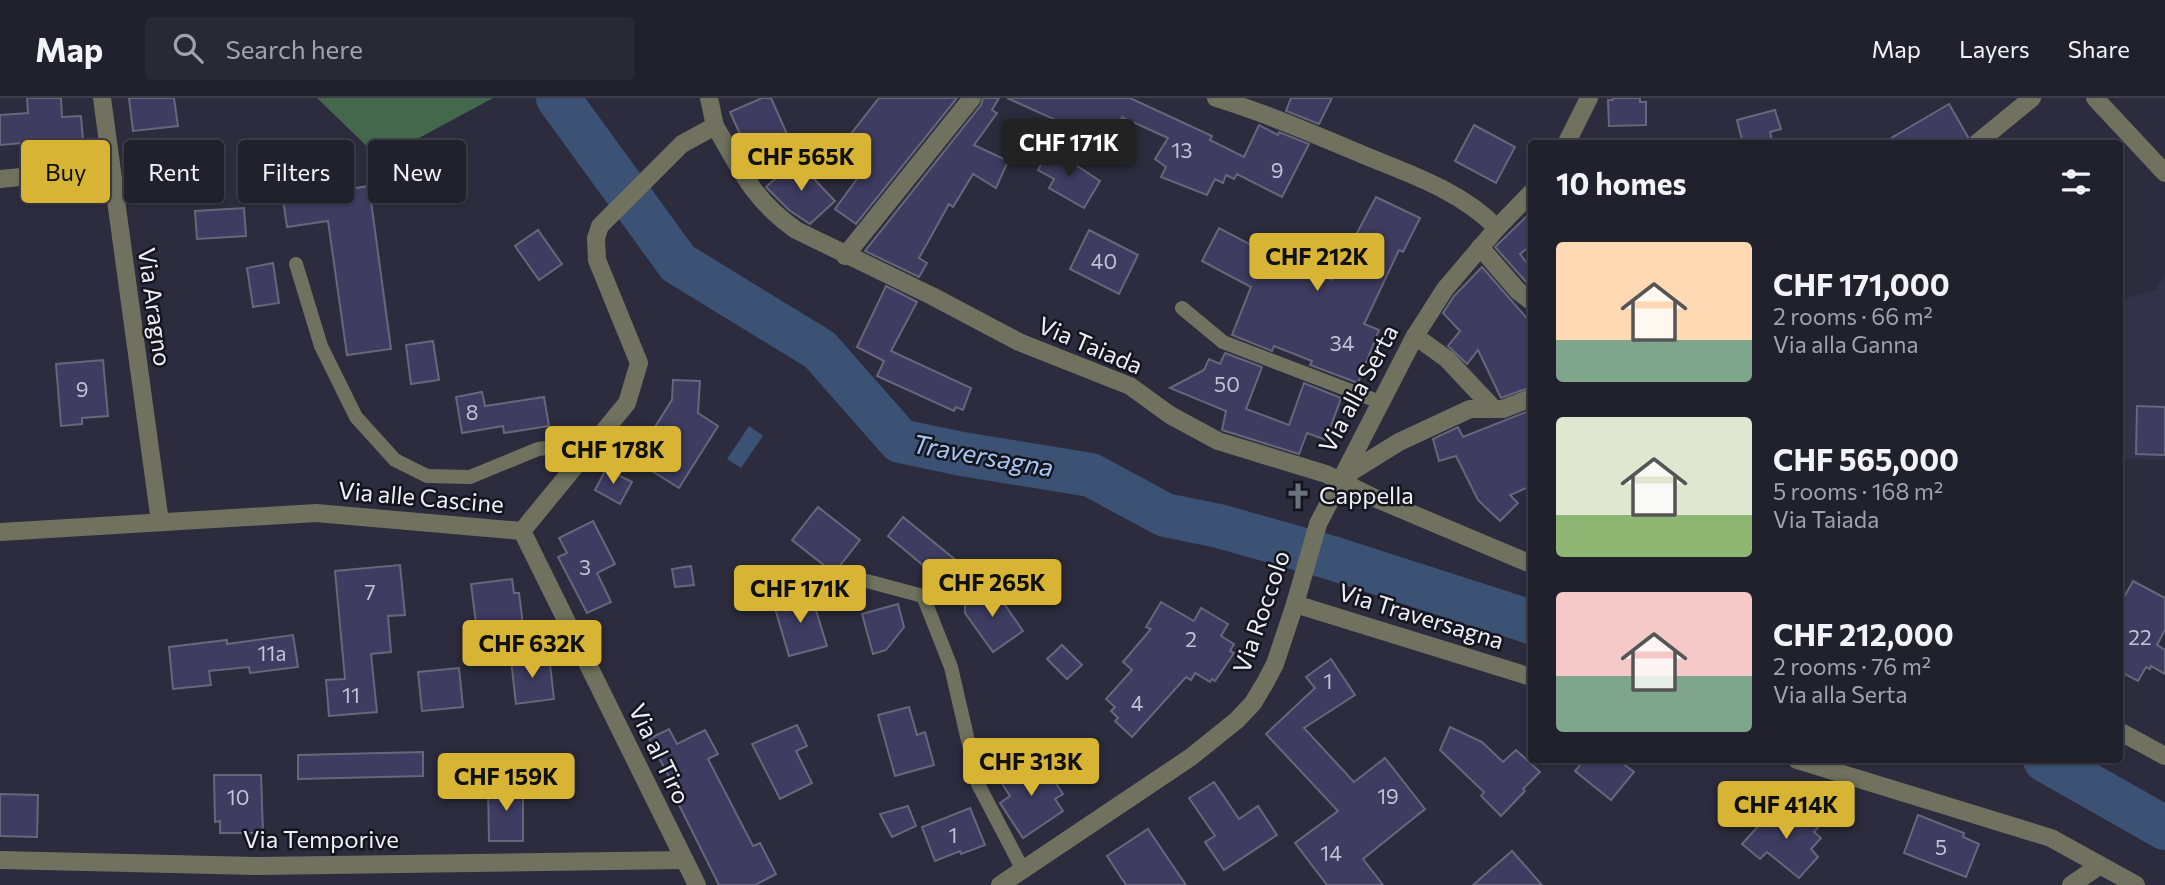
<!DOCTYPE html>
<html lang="en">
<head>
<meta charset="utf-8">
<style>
	body { margin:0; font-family:Commissioner,sans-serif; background:#292936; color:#f1f3f6; height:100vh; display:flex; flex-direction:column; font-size:26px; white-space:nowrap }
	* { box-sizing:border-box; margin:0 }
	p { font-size:23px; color:#a2a3aa }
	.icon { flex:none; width:38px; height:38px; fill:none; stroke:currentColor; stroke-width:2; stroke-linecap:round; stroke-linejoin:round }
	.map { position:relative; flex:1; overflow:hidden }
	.drawer { position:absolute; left:1528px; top:42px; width:595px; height:623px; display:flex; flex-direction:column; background:#21212e; border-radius:7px; box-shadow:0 2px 5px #0004,0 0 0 2px #3e3e4a }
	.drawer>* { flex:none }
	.top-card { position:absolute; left:21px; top:42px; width:665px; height:63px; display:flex; gap:14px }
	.price { position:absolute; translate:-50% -60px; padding:0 16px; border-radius:7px; background:#d7b434; color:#111; font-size:23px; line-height:46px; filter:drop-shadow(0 2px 4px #0008) }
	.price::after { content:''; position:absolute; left:50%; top:42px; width:21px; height:16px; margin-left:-10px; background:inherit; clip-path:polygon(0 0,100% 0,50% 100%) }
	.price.current { background:#222; color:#fff }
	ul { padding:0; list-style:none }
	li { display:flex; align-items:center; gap:21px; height:175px; padding:0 28px }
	li span { display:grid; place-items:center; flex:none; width:196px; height:140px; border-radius:7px; color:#555 }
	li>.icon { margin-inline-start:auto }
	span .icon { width:84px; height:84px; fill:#fffc; stroke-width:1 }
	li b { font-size:30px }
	h2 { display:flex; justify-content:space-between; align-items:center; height:84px; padding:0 28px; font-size:30px }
	.tag { padding:0 24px; border-radius:7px; background:#21212e; box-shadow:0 2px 5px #0004,0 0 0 2px #3e3e4a; font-size:24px; line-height:63px }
	.tag.current { background:#d7b434; color:#111 }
	header { display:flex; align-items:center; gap:42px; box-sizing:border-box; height:98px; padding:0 35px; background:#21212e; border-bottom:2px solid #3e3e4a }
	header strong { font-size:33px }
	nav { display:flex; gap:38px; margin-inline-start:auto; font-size:24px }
	.search { width:490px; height:63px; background:#292936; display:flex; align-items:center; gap:18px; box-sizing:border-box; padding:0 24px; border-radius:7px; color:#a2a3aa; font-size:26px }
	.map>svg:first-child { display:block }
	.built { fill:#34324b }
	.forest { fill:#43684c }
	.water { fill:#3b5274 }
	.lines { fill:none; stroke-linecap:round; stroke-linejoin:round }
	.river { stroke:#3b5274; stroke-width:44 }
	.building { fill:#3e3c61; stroke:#67677b; stroke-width:2 }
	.service { stroke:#70725f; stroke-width:14 }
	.minor { stroke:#70725f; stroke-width:18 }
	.labels { text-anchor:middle; stroke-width:5; stroke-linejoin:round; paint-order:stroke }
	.number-label { font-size:21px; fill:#c3c2d4 }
	.street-label { font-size:24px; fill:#efeffb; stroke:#15151d }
	.poi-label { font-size:24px; fill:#efeffb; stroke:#15151d; text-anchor:start }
	.water-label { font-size:26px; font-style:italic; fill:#a7c6f5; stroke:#15151d }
</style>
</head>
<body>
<header>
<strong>Map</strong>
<div class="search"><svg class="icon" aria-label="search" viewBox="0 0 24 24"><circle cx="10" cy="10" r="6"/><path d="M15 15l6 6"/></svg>Search here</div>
<nav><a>Map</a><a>Layers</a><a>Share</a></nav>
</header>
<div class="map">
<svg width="2165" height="787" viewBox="0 0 2165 787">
	<rect width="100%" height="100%" fill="#2c2c3e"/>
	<!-- built -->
	<path class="built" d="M2165,177V362L2123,361L2119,355V202L2156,192Z"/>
	<!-- forest -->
	<path class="forest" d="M317,0H493L380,61Z"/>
	<!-- water -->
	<path class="water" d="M749,328L763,338L741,370L727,361Z"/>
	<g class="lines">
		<!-- river -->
		<g class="river">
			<path d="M558,0L678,165L820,252L900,343L962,356L1091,377L1165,417L1219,428L1332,460L1531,524"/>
			<path d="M2045,662L2165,730"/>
		</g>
	</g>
	<!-- building -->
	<g class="building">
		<path d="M27,0H61L62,19L81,18L83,42L64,43L65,50L45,52L44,43L0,47V17L28,15Z"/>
		<path d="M129,0H174L178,28L133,33Z"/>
		<path d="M762,0H771L787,36L784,38L785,42L750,58L730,14Z"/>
		<path d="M879,0H957L856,126L835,111L868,66L855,54L862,46L850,37Z"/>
		<path d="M983,0H999L992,12L997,15L974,47L1008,63L996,90L973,76L953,109L949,106L919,160L927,165L919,179L865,153L981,7Z"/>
		<path d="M1007,0H1130L1212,38L1210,42L1244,59L1259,27L1278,37L1279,34L1309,46L1282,99L1237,76L1234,81L1226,77L1223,85L1215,81L1207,97L1161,79L1166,69L1155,61L1168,40L1122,19L1111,47Z"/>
		<path d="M1291,0H1332L1319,26L1286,13Z"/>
		<path d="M1613,0H1640V4H1646V27L1609,28L1608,2H1613Z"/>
		<path d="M1949,6L1968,39L1965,46H1881Z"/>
		<path d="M1775,12L1781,31L1770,34L1773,46H1743L1737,22Z"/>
		<path d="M1474,27L1515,49L1496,85L1455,63Z"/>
		<path d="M1050,50L1100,83L1084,110L1049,90L1054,81L1038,72Z"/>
		<path d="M796,62L835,103L810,126L789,112L766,89Z"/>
		<path d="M369,88L391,251L347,257L328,123L287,129L283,101Z"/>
		<path d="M1376,99L1420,120L1403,154L1399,152L1364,226L1379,232L1358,285L1310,267L1312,263L1274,248L1272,253L1232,237L1251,189L1202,163L1219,130L1272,158L1274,154L1332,182Z"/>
		<path d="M244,110L246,138L197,141L195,113Z"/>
		<path d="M1531,114V147L1520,156L1531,170V181L1527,185L1495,149Z"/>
		<path d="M538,132L562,166L539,182L515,148Z"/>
		<path d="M1089,132L1138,157L1119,196L1070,171Z"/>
		<path d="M273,165L279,205L253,209L247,170Z"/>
		<path d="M1482,169L1531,225V289L1501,300L1478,252L1467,266L1448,248L1460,233L1443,215L1454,198Z"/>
		<path d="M886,188L917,204L891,253L971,290L963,312L956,309L954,313L877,278L884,263L857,249Z"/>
		<path d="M433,243L439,282L411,286L406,247Z"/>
		<path d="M1225,255L1262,269L1246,311L1289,327L1304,285L1341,300L1326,342L1307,335L1299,356L1222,332L1226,313L1170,290L1204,272L1209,261L1220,266Z"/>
		<path d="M103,262L108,318L82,320V326L61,328L56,266Z"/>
		<path d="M673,282L700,283L698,315L718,328L679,390L634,362L672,302Z"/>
		<path d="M482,294L485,308L544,299L549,328L504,335L503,328L462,335L456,299Z"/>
		<path d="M2137,308L2165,309V357L2136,356Z"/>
		<path d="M1531,312V388L1510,397L1518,405L1500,423L1478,402L1456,358L1439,363L1433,341L1458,329L1463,339Z"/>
		<path d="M606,371L632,384L620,406L595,392Z"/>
		<path d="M818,409L860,442L834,475L792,442Z"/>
		<path d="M903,419L958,464L942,483L888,438Z"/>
		<path d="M593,423L615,466L597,475L611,504L587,515L558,459L567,455L559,440Z"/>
		<path d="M400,467L405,517L388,518L391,554L371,556L377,614L329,618L326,582L345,581L335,473Z"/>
		<path d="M691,468L694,487L675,489L672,471Z"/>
		<path d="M512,481L514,495H519L524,535L478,541L471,486Z"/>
		<path d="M2133,483L2165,500V532L2157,547L2165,552V576L2151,568L2150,571L2146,569L2138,583L2119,573V508Z"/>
		<path d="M992,488L1023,533L993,554L965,515V507Z"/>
		<path d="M811,496L827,548L789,558L774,507Z"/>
		<path d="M1161,504L1194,523L1201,510L1228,526L1221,538L1234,546L1230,553L1234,555L1215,583L1212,581L1210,584L1195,575L1191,582L1186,579L1132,639L1115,623L1118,620L1111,613L1115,609L1106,601L1132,572L1123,564L1151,531L1146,529Z"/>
		<path d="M898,506L904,529L886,552L873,556L862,516Z"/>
		<path d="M293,537L298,569L250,575L249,569L209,573L211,587L173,591L169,549L227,542V546Z"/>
		<path d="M1062,547L1082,567L1067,581L1047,561Z"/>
		<path d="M549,558L554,601L516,606L511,562Z"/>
		<path d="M1331,561L1355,597L1304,630L1354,684L1385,660L1425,711L1363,761L1383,787H1327L1295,745L1338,713L1266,636L1315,590L1306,579Z"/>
		<path d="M459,570L463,609L422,613L418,574Z"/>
		<path d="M909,609L917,637L925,634L934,667L895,678L878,617Z"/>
		<path d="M797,627L807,648L796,653L812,685L780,701L752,646Z"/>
		<path d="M1450,629L1482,644L1503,664L1516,652L1540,674L1523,691L1525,693L1501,718L1481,698L1484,694L1440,652Z"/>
		<path d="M669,631L677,646L705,632L718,656L708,661L753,748L760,745L776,776L755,787H719L678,705L682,703L649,641Z"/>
		<path d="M423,654V678L298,681V657Z"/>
		<path d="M1039,660L1063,696L1055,701L1063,713L1023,740L1000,705L1010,698L1001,684Z"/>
		<path d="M1584,662H1618L1634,674L1611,702L1575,673Z"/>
		<path d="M214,677H261L263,735H220V723L215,724Z"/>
		<path d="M1214,684L1239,721L1258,708L1277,737L1224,772L1205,744L1215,738L1189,700Z"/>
		<path d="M488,688H523V743H489Z"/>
		<path d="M0,696L38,697L37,739L0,738Z"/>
		<path d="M908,708L916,728L892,739L880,716Z"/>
		<path d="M970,710L985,747L961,756L960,753L935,763L922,729Z"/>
		<path d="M1774,711L1788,723L1798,711L1818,730L1814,734L1821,740L1811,751L1818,759L1799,780L1767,754L1760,761L1742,746Z"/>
		<path d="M1918,717L1964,735L1963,739L1979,746L1966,779L1904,755Z"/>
		<path d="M1148,731L1186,787H1126L1107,758Z"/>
		<path d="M1512,753L1542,787H1473Z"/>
	</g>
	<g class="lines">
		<!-- service -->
		<g class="service">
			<path d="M296,166L321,248L356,319L395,362L427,378L470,379L538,351L561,348L585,354"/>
			<path d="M1182,210L1223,244L1380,304"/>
			<path d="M863,482L923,498L951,569L978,686L1023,772"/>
		</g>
		<!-- minor -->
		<g class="minor">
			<path d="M102,0L160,424"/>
			<path d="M709,0L715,28"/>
			<path d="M1216,0C1268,16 1316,37 1366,58C1412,77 1461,93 1497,130"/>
			<path d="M2095,0L2165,75"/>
			<path d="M1566,46L1589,0"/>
			<path d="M1976,46L2032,0"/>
			<path d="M0,81L110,70"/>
			<path d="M1480,149L1518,193L1531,203"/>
			<path d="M845,158L972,0"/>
			<path d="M1415,238L1447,261L1493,310"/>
			<path d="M1341,380L1399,344L1470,311H1503L1531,300"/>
			<path d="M522,433L627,305L639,265L597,162L596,140L600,128L682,46L715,28C741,72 753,102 796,132L932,198L1019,244L1130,288L1170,317L1218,343L1326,376L1377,401L1531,466"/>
			<path d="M522,433L697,787"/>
			<path d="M0,434L316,415L522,433"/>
			<path d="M1295,506L1531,579"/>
			<path d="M2119,633L2165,658"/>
			<path d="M1797,662L2051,740L2136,787"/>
			<path d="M0,762L258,768L684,762"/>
			<path d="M1000,787L1191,659L1237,622L1253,605L1265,585L1275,566L1295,506L1318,426L1415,238L1445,191L1497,130L1531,95"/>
			<path d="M2071,787L2099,768"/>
		</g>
	</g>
	<!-- icons -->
	<defs>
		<g id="church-bare" transform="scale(2.1)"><path d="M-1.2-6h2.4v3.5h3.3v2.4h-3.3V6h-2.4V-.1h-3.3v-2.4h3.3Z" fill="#6b7280" stroke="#15151d" stroke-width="2.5" paint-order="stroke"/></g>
	</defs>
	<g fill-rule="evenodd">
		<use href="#church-bare" x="1298" y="398"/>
	</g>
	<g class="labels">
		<!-- number labels -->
		<g class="number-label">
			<text x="1182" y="60">13</text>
			<text x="1277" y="80">9</text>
			<text x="1104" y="171">40</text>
			<text x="1342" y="253">34</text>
			<text x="1227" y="294">50</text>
			<text x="82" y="299">9</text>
			<text x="472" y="322">8</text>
			<text x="585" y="477">3</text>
			<text x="370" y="502">7</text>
			<text x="2140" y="547">22</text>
			<text x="1191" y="549">2</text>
			<text x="272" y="563">11a</text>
			<text x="1328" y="591">1</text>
			<text x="351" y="605">11</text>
			<text x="1137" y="613">4</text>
			<text x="1388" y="706">19</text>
			<text x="238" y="707">10</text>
			<text x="953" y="745">1</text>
			<text x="1941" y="757">5</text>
			<text x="1331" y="763">14</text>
		</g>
		<!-- street labels -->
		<g class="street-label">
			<text transform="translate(154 209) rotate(82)" y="8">Via Aragno</text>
			<text transform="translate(1090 248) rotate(23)" y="8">Via Taiada</text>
			<text transform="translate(1359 291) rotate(-62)" y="8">Via alla Serta</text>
			<text transform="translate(421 400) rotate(5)" y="8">Via alle Cascine</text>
			<text transform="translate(1262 514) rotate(-71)" y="8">Via Roccolo</text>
			<text transform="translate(1421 519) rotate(17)" y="8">Via Traversagna</text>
			<text transform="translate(659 656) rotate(64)" y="8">Via al Tiro</text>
			<text x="321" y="750">Via Temporive</text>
		</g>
		<!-- poi labels -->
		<g class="poi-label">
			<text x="1319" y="406">Cappella</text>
		</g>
		<!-- water labels -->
		<g class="water-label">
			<text transform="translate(983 358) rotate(10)" y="9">Traversagna</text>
		</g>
	</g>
</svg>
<b class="price current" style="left:1069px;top:81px">CHF 171K</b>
<b class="price" style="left:801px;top:95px">CHF 565K</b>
<b class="price" style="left:1317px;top:195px">CHF 212K</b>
<b class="price" style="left:613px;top:388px">CHF 178K</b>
<b class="price" style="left:992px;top:521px">CHF 265K</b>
<b class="price" style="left:800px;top:527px">CHF 171K</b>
<b class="price" style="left:532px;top:582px">CHF 632K</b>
<b class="price" style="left:1031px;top:700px">CHF 313K</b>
<b class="price" style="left:506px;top:715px">CHF 159K</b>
<b class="price" style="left:1786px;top:743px">CHF 414K</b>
<div class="top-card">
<a class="tag current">Buy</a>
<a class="tag">Rent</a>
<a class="tag">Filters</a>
<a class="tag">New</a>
</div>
<section class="drawer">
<h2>10 homes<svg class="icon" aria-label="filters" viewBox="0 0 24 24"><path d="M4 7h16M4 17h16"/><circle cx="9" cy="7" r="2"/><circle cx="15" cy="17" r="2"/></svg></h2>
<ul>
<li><span style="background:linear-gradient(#ffd9b3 70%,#7fa58c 0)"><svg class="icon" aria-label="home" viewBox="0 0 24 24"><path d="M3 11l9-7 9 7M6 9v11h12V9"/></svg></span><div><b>CHF 171,000</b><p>2 rooms · 66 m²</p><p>Via alla Ganna</p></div></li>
<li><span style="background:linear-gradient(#dfe7d0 70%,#8fb573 0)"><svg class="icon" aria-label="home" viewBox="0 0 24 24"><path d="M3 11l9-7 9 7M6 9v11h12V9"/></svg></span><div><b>CHF 565,000</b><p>5 rooms · 168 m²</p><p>Via Taiada</p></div></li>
<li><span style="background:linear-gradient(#f6c9c9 60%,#7fa58c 0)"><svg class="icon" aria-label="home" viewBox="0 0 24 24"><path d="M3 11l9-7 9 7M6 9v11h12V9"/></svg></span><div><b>CHF 212,000</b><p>2 rooms · 76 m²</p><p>Via alla Serta</p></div></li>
</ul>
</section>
</div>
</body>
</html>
